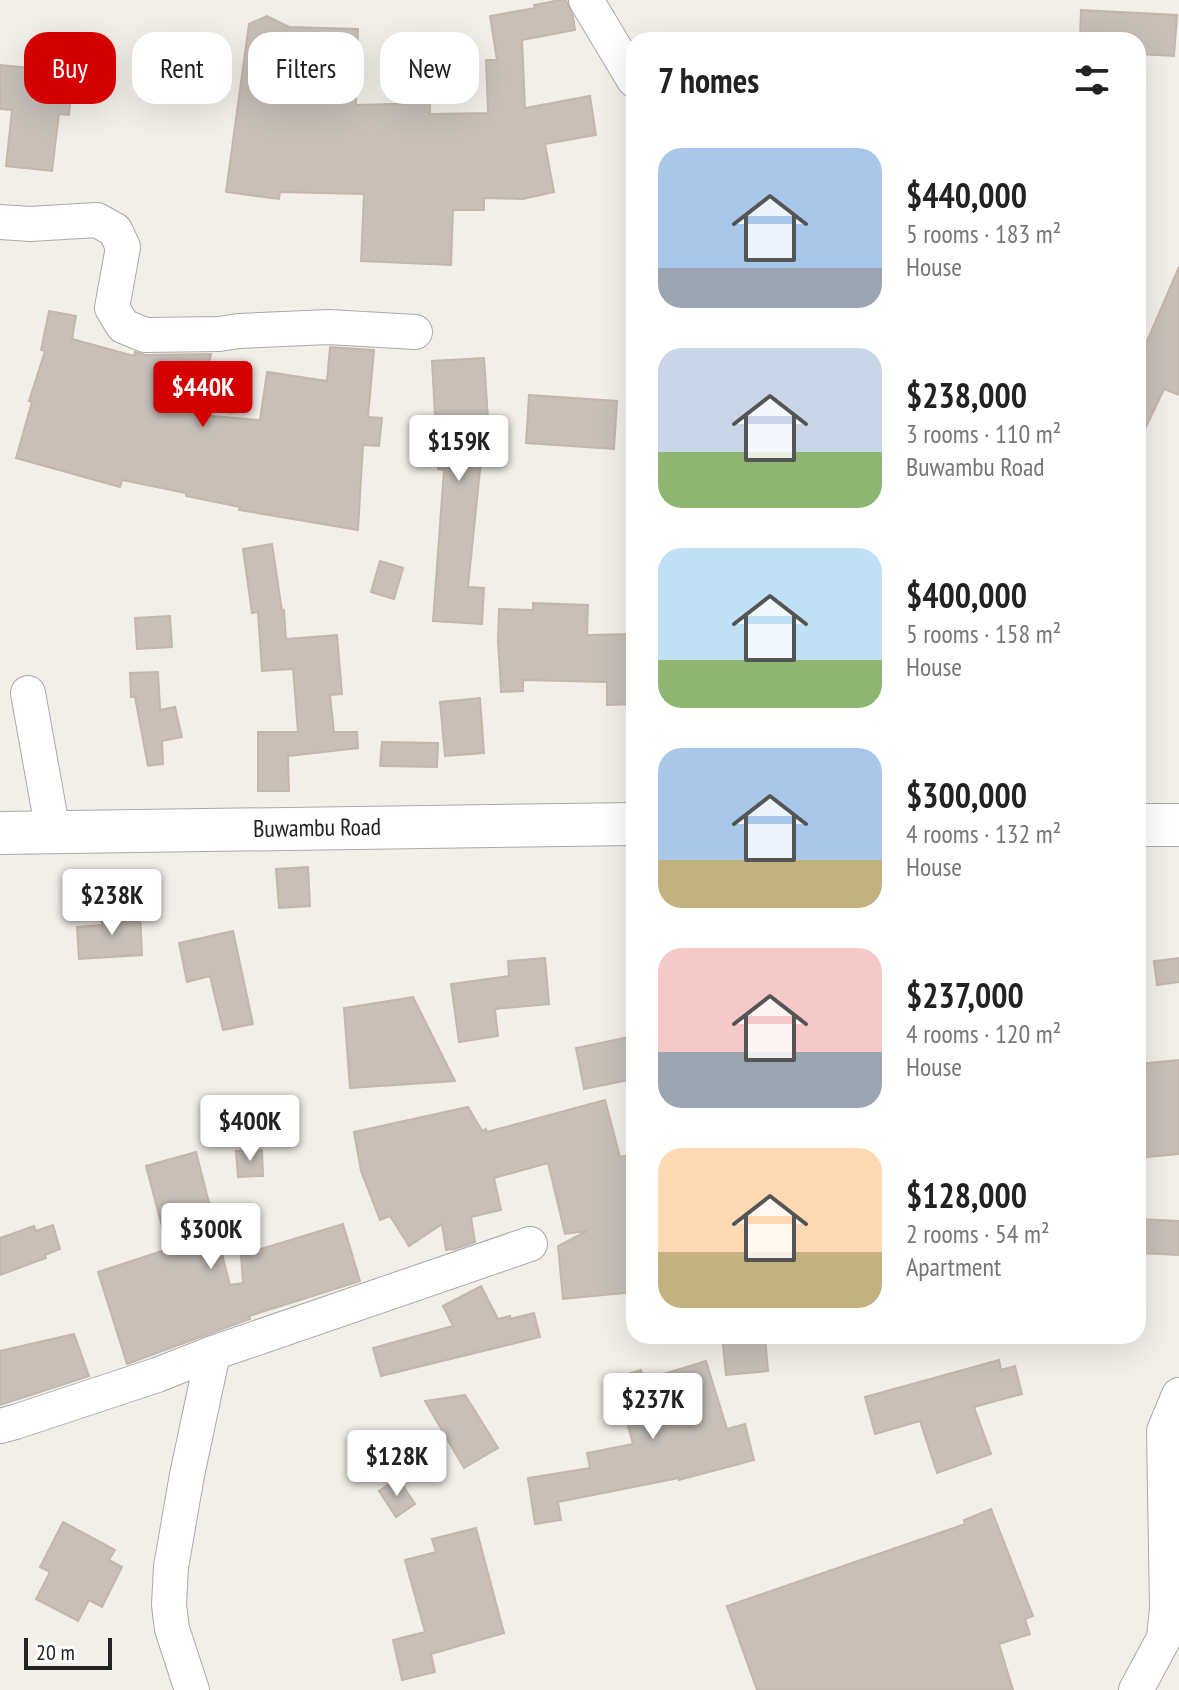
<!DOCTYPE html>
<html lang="en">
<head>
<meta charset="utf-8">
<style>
	body { margin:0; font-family:"PT Sans Narrow",sans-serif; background:#f2f2f2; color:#222; height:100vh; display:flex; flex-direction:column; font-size:30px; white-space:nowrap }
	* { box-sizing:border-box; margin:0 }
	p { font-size:26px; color:#767676 }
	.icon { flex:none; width:44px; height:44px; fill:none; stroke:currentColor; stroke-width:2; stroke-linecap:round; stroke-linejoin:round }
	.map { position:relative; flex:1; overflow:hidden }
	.drawer { position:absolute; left:626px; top:32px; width:520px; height:1312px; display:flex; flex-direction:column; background:#fff; border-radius:24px; box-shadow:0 8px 32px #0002 }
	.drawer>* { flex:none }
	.guide { position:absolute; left:24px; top:32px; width:482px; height:72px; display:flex; gap:16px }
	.scale { position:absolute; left:24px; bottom:20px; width:88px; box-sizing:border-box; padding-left:8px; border:4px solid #222; border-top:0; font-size:22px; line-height:28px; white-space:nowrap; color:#222; -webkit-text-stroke:6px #fff; paint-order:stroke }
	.price { position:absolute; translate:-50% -68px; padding:0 18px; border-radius:8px; background:#fff; color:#222; font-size:26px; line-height:52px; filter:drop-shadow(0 2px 4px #0008) }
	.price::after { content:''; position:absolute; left:50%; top:48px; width:24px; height:18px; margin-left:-12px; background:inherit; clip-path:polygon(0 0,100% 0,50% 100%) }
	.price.on { background:#d40000; color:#fff }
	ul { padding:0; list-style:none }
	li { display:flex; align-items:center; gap:24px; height:200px; padding:0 32px }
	li span { display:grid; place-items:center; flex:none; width:224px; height:160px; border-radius:24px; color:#555 }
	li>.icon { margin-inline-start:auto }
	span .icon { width:96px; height:96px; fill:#fffc; stroke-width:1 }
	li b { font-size:34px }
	h2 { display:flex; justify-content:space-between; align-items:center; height:96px; padding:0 32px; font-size:34px }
	.pill { padding:0 28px; border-radius:24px; background:#fff; box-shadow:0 8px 32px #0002; font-size:28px; line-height:72px }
	.pill.on { background:#d40000; color:#fff }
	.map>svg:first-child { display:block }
	.building { fill:#c7bfb8; stroke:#c4b6ab; stroke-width:2 }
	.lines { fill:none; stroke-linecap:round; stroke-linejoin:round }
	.minor-casing { stroke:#a9a9a9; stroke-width:36 }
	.tertiary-casing { stroke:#a9a9a9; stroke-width:44 }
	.path { stroke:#fa8072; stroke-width:5; stroke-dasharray:4 4; stroke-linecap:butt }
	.minor { stroke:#fff; stroke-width:34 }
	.tertiary { stroke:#fff; stroke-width:42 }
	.labels { text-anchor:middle; stroke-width:6; stroke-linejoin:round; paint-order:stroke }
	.street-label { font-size:24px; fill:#222; stroke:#fff }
</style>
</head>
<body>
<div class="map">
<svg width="1179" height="1690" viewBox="0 0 1179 1690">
	<rect width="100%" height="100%" fill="#f2efe9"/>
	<!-- building -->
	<g class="building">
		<path d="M560,0H566L573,17L575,30L522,40L525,108L590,96L596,135L545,144L554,192L523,199L484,198V210H453L451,265L361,261L364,194L280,192L279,199L226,192L249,24L267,16L289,27L358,29L356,105L430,103V114L488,113L486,60H497L490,16L535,8L534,5Z"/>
		<path d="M1081,10L1177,15L1174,56L1138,54V40H1080Z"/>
		<path d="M0,65L73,72L69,115L59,114L52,171L6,166L12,110L0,109Z"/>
		<path d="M1179,267V395L1164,389L1138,444V362Z"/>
		<path d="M49,311L76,316L72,339L134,356L135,352L145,355L211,354L200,415L260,420L267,372L327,381L330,347L374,350L368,417L382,418L379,446L363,445L358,530L239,510L240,507L186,496V493L122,480L120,487L16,458L32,402L29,401L45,351L41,350Z"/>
		<path d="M484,358L490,450L482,451L468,587L484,588L482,624L433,621L444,470L438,469L432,361Z"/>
		<path d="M529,395L617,401L614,449L526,443Z"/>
		<path d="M272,544L282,611L284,610L286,639L337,635L342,694L330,695L334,732H357L358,748L288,756L289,791H258V732H298L293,669L262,671L258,612L252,613L243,549Z"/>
		<path d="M380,561L403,568L394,599L371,592Z"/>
		<path d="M533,603L588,605L587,635L634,634V704L607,705V682L523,680V691L501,692L498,639L499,609L533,610Z"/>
		<path d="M170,616L172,647L137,649L135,618Z"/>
		<path d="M158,672L160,710L175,707L182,737L162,741L163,764L148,766L135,697H131L130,673Z"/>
		<path d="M480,698L484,753L445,756L440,702Z"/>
		<path d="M382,742L438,743L437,767L380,766Z"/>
		<path d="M308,867L310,906L279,908L276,869Z"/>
		<path d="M140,912L142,955L79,959L77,927L102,925V914Z"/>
		<path d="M233,931L253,1024L223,1030L210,976L187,982L179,943Z"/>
		<path d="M545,958L549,1004L495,1009L498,1036L459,1042L451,984L509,976L508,961Z"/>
		<path d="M1179,958V982L1157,985L1154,961Z"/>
		<path d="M413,997L455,1081L350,1088L344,1008Z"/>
		<path d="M634,1036V1079L584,1089L576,1048Z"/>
		<path d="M1179,1060V1154L1138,1158V1064Z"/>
		<path d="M605,1100L620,1157L634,1154V1292L563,1299L558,1246L587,1231L565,1234L548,1163L494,1178L501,1210L471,1217L475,1242L455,1249L446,1250L442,1224L409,1246L390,1216L380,1220L361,1171L354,1132L468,1107L482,1131L486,1129L487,1132Z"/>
		<path d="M262,1150L263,1176L238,1177L236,1151Z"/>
		<path d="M196,1152L230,1285L243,1283L241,1255L343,1224L360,1281L249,1316L250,1319L127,1364L98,1272L168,1249L146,1166Z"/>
		<path d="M1138,1219L1179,1221V1255L1138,1253Z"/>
		<path d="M53,1225L60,1249L45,1255L46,1258L0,1275V1238L34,1226L36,1231Z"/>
		<path d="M481,1286L498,1319L510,1316V1319L534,1313L540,1337L381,1376L373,1348L453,1326L443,1306Z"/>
		<path d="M74,1334L89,1376L0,1405V1351Z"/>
		<path d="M722,1336H765L768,1371L726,1375Z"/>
		<path d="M999,1360L1001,1370L1015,1366L1022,1394L974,1407L991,1454L937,1473L920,1421L875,1434L865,1397Z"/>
		<path d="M706,1361L727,1429L745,1424L754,1460L679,1480V1478L558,1502L561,1520L535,1524L528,1478L590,1468L587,1453L633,1444L615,1378L641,1370L644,1380Z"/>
		<path d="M465,1395L498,1448L464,1468L425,1401Z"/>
		<path d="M398,1478L415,1504L396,1517L379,1491Z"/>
		<path d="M991,1509L1033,1616L1025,1619L1030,1634L999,1644L1013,1690H757L727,1606L965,1524L964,1520Z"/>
		<path d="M63,1522L115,1550L109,1560L122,1567L102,1607L89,1600L78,1621L36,1599L50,1572L40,1567Z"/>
		<path d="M476,1528L504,1633L431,1654L435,1672L402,1680L393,1640L425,1632L405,1560L436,1552L432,1539Z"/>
	</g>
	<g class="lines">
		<!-- minor casing -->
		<g class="minor-casing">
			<g id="minor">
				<path d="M586,0L634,80"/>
				<path d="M0,222L30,224L97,220L115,230L123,247L112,308L123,326L145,335L219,334L239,331L329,327L415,332"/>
				<path d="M28,693L53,832"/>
				<path d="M0,1426L15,1422L157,1375L213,1353L530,1244"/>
				<path d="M192,1690L172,1629L169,1605L171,1567L187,1475L213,1353"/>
				<path d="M1136,1690L1164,1638L1167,1608L1164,1431L1179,1395"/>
			</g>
		</g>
		<!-- tertiary casing -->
		<g class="tertiary-casing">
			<g id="tertiary">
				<path d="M1138,825H1179"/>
				<path d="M0,833L634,824"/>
			</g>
		</g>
		<!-- path -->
		<path class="path" d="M226,362L231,380L232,416"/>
		<!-- minor -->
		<use href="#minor" class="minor"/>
		<!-- tertiary -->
		<use href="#tertiary" class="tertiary"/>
	</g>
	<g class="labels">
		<!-- street labels -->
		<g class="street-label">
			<text transform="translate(317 828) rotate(-1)" y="8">Buwambu Road</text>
		</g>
	</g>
</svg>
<div class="scale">20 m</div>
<b class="price on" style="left:203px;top:429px">$440K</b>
<b class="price" style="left:459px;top:483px">$159K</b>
<b class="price" style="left:112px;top:937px">$238K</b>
<b class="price" style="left:250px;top:1163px">$400K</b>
<b class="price" style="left:211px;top:1271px">$300K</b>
<b class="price" style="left:653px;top:1441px">$237K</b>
<b class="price" style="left:397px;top:1498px">$128K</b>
<div class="guide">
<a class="pill on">Buy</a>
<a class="pill">Rent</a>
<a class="pill">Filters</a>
<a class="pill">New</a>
</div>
<section class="drawer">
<h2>7 homes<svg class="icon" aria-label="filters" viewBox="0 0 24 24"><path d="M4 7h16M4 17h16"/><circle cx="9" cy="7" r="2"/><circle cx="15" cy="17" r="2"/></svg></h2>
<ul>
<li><span style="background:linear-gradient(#a9c7e8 75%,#9aa5b1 0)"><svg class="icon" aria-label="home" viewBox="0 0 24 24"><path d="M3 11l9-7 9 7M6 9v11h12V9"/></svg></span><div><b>$440,000</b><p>5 rooms · 183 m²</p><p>House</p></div></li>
<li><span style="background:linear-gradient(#c9d6e8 65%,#8fb573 0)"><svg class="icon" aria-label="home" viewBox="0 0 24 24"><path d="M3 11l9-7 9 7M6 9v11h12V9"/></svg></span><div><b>$238,000</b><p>3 rooms · 110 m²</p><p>Buwambu Road</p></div></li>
<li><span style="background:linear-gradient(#bfe0f5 70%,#8fb573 0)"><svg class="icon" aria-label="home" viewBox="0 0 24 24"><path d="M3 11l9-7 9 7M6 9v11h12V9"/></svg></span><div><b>$400,000</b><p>5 rooms · 158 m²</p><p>House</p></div></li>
<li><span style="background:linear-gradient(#a9c7e8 70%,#c2b280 0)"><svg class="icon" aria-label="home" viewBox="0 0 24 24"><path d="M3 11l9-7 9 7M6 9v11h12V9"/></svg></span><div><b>$300,000</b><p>4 rooms · 132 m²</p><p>House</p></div></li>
<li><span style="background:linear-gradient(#f6c9c9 65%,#9aa5b1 0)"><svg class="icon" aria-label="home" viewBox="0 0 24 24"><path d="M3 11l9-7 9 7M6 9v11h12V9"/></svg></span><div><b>$237,000</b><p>4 rooms · 120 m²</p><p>House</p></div></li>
<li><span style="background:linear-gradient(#ffd9b3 65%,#c2b280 0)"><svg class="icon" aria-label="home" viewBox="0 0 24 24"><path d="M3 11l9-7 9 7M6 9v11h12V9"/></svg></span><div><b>$128,000</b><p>2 rooms · 54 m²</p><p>Apartment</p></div></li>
</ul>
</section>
</div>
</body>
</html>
